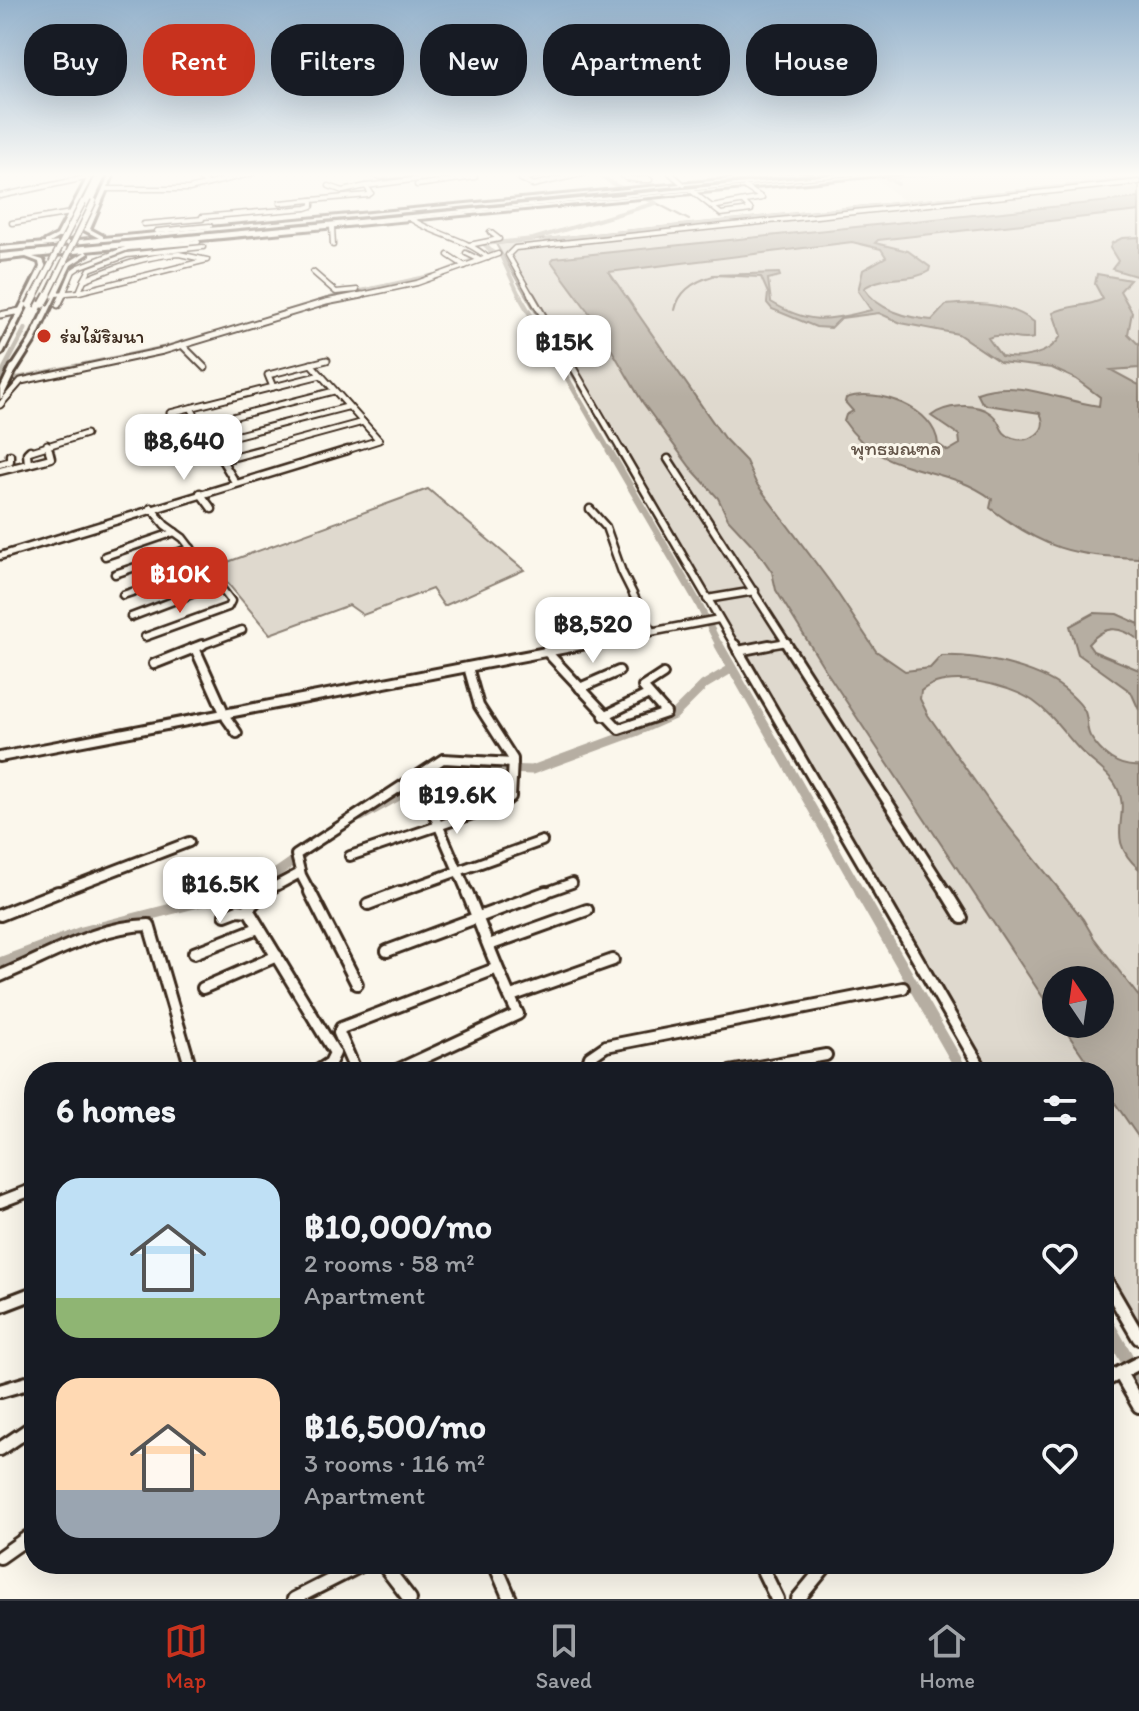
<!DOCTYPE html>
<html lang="en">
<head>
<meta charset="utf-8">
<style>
	body { margin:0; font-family:Itim,"Playpen Sans Thai",sans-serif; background:#20242c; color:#f1f3f6; height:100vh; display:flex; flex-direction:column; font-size:30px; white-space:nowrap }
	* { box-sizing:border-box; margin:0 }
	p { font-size:26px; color:#9ea1a6 }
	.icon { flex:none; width:44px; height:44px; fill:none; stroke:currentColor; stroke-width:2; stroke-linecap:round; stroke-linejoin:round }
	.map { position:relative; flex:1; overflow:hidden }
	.drawer { position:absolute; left:24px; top:1062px; width:1090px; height:512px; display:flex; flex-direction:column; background:#171b24; border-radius:32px; box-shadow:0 8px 32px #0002 }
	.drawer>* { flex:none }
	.banner { position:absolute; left:24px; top:24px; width:1092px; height:72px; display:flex; gap:16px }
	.needle { width:52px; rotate:347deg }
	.fabs { position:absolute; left:1042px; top:966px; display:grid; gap:16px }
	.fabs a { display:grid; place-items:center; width:72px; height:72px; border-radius:50%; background:#171b24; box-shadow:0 8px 32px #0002; font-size:40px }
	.price { position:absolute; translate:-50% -68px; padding:0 18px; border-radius:16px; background:#fff; color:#222; font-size:26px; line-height:52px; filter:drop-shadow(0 2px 4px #0008) }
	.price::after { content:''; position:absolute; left:50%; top:48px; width:24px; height:18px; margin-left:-12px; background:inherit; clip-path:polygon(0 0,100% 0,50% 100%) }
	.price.active { background:#c8321e; color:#fff }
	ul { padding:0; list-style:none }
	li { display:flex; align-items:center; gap:24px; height:200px; padding:0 32px }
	li span { display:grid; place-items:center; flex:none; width:224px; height:160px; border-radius:24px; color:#555 }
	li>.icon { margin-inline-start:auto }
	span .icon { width:96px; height:96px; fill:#fffc; stroke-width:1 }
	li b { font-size:34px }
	h2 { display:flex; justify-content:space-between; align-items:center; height:96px; padding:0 32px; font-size:34px }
	.pill { padding:0 28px; border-radius:32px; background:#171b24; box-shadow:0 8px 32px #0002; font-size:28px; line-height:72px }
	.pill.active { background:#c8321e; color:#fff }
	.tab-bar { display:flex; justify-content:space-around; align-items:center; height:112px; border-top:2px solid #363941; background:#171b24; font-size:22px; color:#9ea1a6 }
	.tab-bar a { display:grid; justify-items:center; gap:4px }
	.tab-bar .active { color:#c8321e }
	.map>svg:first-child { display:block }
	.built { fill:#ede8dd }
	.green { fill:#dfd9ce; stroke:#8d8276; stroke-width:2; fill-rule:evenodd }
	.water { fill:#b6aea2; stroke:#85796d; stroke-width:2 }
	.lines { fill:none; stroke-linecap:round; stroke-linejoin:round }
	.stream { stroke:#85796d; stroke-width:2 }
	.canal-far5 { stroke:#b6aea2; stroke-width:4 }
	.canal-far4 { stroke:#b6aea2; stroke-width:5 }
	.canal-far3 { stroke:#b6aea2; stroke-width:7 }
	.canal-far2 { stroke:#b6aea2; stroke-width:9 }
	.canal-far1 { stroke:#b6aea2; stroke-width:11 }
	.canal { stroke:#b6aea2; stroke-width:14 }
	.minor-far5-casing { stroke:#3b2a1e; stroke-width:7 }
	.minor-far4-casing { stroke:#3b2a1e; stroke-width:9 }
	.minor-far3-casing { stroke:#3b2a1e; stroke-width:11 }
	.minor-far2-casing { stroke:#3b2a1e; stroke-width:14 }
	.minor-far1-casing { stroke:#3b2a1e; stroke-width:16 }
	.minor-casing { stroke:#3b2a1e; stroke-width:18 }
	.secondary-casing { stroke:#3b2a1e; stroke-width:6 }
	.trunk-casing { stroke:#3b2a1e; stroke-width:6 }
	.minor-far5 { stroke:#fbf7ec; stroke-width:4 }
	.minor-far4 { stroke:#fbf7ec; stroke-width:5 }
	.minor-far3 { stroke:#fbf7ec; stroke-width:6 }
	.minor-far2 { stroke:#fbf7ec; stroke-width:8 }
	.minor-far1 { stroke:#fbf7ec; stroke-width:10 }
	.minor { stroke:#fbf7ec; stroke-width:12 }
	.secondary { fill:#fbf7ec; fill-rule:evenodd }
	.trunk { fill:#fbf7ec; fill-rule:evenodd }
	.secondary-bridge-far1-casing { stroke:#3b2a1e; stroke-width:8; stroke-linecap:butt }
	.secondary-bridge-casing { stroke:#3b2a1e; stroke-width:11; stroke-linecap:butt }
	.secondary-bridge-far1 { stroke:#fbf7ec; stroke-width:5 }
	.secondary-bridge { stroke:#fbf7ec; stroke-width:7 }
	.poi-dot { fill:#c8321e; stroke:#fbf7ec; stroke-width:3 }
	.labels { text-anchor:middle; stroke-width:6; stroke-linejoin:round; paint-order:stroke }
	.far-poi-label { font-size:20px; fill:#3b2a1e; stroke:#fbf7ec; text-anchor:start }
	.far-park-label { font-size:20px; fill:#64564a; stroke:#fbf7ec }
</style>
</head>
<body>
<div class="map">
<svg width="1139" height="1599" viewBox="0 0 1139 1599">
	<rect width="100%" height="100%" fill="#fbf7ec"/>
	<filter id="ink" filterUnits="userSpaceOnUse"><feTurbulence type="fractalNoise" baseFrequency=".0125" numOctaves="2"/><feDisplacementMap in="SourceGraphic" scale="16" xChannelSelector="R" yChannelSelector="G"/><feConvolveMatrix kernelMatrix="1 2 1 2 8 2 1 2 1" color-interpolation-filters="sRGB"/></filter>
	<g filter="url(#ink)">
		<!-- built -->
		<path class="built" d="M909,173H1139V176L903,200L873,176Z"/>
		<!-- green -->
		<g class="green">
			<path d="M1139,178V1345L1104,1285V1072H979L496,244ZM1056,980H1100V1024H1056Z"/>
			<path d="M428,489L524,570L444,606L432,589L363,615L349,605L270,634L214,567Z"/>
		</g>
		<!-- water -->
		<g class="water">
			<path d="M1139,198V211L878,240L875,243L908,251L930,267L929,271C911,283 886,273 864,288C877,310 908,318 932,320L946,305C976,302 1010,303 1034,322V338C1018,343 1003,331 988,338L1001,356C1021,360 1050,355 1061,336L1053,313C1069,304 1086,308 1103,299L1095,284L1097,274L1130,280L1120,291L1132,312L1128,334L1139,345V368L1111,370L1139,385V558C1072,556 1044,549 990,508L992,499C942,461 883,480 844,421L846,415L853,411L845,402L846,398C877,387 935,408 938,444L948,451L960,444L959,435L931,416C944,405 975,402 990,413C1003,421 997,433 1013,438C1030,444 1050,431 1040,413L987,405L981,401L977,393C1019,378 1059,401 1099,406L1100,397L1076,379L1052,368L1000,362L958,334L901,323L879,313L841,318L831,328L816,327L772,309L767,303L768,293L761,277L712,275L779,273L780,276L768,279L771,302C811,326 828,320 871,310L858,291L863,270L886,257L881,249L852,242L609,272L724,438L746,461L756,483L830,582L876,651L905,671L930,668L941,656C976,654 1036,667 1064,689C1070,694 1082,705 1085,712C1088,719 1086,729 1090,736C1101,754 1118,768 1139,766V869C1101,835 1135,816 1115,784C1107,771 1090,761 1080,750C1064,733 1052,714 1033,701C1007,684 946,669 921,691L920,699L928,715L993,807L1083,919L1094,938L1139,997V1138L1104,1087V1072H1094L1061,1024H1100V980H1056V1017L828,674L776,590L772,572L756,549L728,519L718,498L690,467L643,403L593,318L551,261L554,258Z"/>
			<path d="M1139,237V277L1112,269L1118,261L1110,248L1112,243L1122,238Z"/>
			<path d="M1094,613L1117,614L1139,624V640C1118,624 1104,626 1088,644L1093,651L1139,670V710L1131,692L1078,654L1070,626Z"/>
		</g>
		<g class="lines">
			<!-- stream -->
			<g class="stream">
				<path d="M656,203L689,220"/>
				<path d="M675,310C679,290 695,281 713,276"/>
			</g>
			<!-- canal-far5 -->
			<g class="canal-far5">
				<path d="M898,184L887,178L940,173"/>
				<path d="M546,240L1139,179"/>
				<path d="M492,252L501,256L520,297"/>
				<path d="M333,297L435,275L492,252L484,244L533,239L656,203L615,185L597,173"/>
			</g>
			<!-- canal-far4 -->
			<g class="canal-far4">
				<path d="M519,295L610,452"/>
				<path d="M269,317L342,295"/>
				<path d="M0,377L25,329"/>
				<path d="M0,382L164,348L209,335"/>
			</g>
			<!-- canal-far3 -->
			<path class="canal-far3" d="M609,450L697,601L720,647"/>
			<!-- canal-far2 -->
			<g class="canal-far2">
				<path d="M719,645L861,894"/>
				<path d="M361,817L451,767L532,770L638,731L674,715L704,685L731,669"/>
				<path d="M246,894L302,855"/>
			</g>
			<!-- canal-far1 -->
			<g class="canal-far1">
				<path d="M860,892L963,1072"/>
				<path d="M0,963L82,932L206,900L242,897L248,892"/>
			</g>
			<!-- canal -->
			<path class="canal" d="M1104,1319L1139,1380"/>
			<!-- minor-far5 casing -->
			<g class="minor-far5-casing">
				<g id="minor-far5">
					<path d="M192,173L208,184"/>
					<path d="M621,173L626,178L640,180"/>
					<path d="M670,173L684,185"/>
					<path d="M372,174L381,177L417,173"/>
					<path d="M647,178L650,180H640Z"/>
					<path d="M521,179L533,185L586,173"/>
					<path d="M521,179L548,173"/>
					<path d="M417,185L475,177"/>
					<path d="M329,186L343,191L366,186"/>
					<path d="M105,189H189L253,173"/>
					<path d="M693,192L721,214L751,210L743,202"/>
					<path d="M0,196L90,177"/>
					<path d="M280,203L312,200"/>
					<path d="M712,207L762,198L745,187"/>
					<path d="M202,217L306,208L312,206V200L368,195L371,193L366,186L465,173"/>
					<path d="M411,219C435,235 466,238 488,258"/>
					<path d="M12,223L71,213"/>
					<path d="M144,224L202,219"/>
					<path d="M332,227L333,245"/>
					<path d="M157,231L210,226"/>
					<path d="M469,245L499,239L490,232"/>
					<path d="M466,253L480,260"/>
					<path d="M179,254L207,260L79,292L84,280C115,267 145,256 179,254Z"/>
					<path d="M448,255L465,266"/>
					<path d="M313,272L336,292L357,290"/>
					<path d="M84,280L90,269L127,255L203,247"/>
					<path d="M55,294L79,292"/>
					<path d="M62,297L73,271L79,267L128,248L198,242"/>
					<path d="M352,297L417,283L498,254"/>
					<path d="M532,297L508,255L515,248L1139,182"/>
				</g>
			</g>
			<!-- minor-far4 casing -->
			<g class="minor-far4-casing">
				<g id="minor-far4">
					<path d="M531,295L622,452"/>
					<path d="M58,305L63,295"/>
					<path d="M0,315L20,311"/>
					<path d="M182,345L205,368"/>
					<path d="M311,364L379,440L341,452"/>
					<path d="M273,387L268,375L327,360"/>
					<path d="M0,405L21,381L163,351L326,302L362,295"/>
					<path d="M191,408L217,452"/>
					<path d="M170,413L321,375"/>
					<path d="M201,425L334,391"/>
					<path d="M211,442L347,407"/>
					<path d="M47,444L49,452"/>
					<path d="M28,452L86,434"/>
					<path d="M253,452L363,422"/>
				</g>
			</g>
			<!-- minor-far3 casing -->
			<g class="minor-far3-casing">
				<g id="minor-far3">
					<path d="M216,450L235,482"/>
					<path d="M621,450L736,647"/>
					<path d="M668,459L789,647"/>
					<path d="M222,460L260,450"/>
					<path d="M0,464L10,461V455"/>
					<path d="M28,464L51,458L49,450"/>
					<path d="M0,471L28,464L27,453L30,450"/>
					<path d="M200,493L212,509"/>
					<path d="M590,509L606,527L622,572L651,630"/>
					<path d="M0,556L348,450"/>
					<path d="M105,556L175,532"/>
					<path d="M115,574L191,548"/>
					<path d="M123,595L204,568"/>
					<path d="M707,599L755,591"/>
					<path d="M131,617L218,584"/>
					<path d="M145,637L228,607L231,601L183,538L165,525L151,508"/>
					<path d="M197,647L242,630"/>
					<path d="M571,647L719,619"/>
					<path d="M758,647L787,642"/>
				</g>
			</g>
			<!-- minor-far2 casing -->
			<g class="minor-far2-casing">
				<g id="minor-far2">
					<path d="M735,645L880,894"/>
					<path d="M787,645L947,894"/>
					<path d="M195,648L227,719L237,733"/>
					<path d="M546,651L619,729L666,713L643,687L663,674"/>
					<path d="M738,651L769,645"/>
					<path d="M154,664L202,645"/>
					<path d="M580,688L619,671"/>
					<path d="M604,716L645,696"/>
					<path d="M0,757L582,645"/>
					<path d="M428,801L468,894"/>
					<path d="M350,856L502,804L511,797L513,759L479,706L468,667"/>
					<path d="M53,894L189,842"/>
					<path d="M261,894L300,873"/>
					<path d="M311,894L301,875L296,855L443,759L513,763"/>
					<path d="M394,894L542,841"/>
					<path d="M541,894L572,883"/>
				</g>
			</g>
			<!-- minor-far1 casing -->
			<g class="minor-far1-casing">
				<g id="minor-far1">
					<path d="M310,892L357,984"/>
					<path d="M879,892L983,1072"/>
					<path d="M946,892L962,918"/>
					<path d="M368,904L400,892"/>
					<path d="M247,910L264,892"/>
					<path d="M0,915L58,892"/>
					<path d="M225,915L238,910L249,911L335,1053L330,1063L316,1072"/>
					<path d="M489,945L587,910"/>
					<path d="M387,951L546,892"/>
					<path d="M194,953L258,928"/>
					<path d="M0,976C48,957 96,926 149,925L192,1072"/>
					<path d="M203,988L277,956"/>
					<path d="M511,996L613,960"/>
					<path d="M356,1072L339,1033L341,1028L495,969"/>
					<path d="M393,1072L518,1014C498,974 484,933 467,892"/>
					<path d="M585,1072L590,1057L606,1046L903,988"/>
					<path d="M730,1072L826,1055"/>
					<path d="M0,1202L34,1189"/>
				</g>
			</g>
			<!-- minor casing -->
			<g class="minor-casing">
				<g id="minor">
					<path d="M1104,1278L1139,1338"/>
					<path d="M0,1306L34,1293"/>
					<path d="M1120,1373L1139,1406"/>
					<path d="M1104,1381L1139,1363"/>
					<path d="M0,1391L34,1381"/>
					<path d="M0,1449L34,1426"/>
					<path d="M0,1557L34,1533"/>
					<path d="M383,1564L410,1599"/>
					<path d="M495,1564L510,1599"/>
					<path d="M760,1564L777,1599"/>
					<path d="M294,1599L363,1564"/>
					<path d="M798,1599L827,1564"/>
				</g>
			</g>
			<!-- secondary casing -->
			<g class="secondary-casing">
				<g id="secondary">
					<path d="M90,173H94L62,236L50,243L99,238L84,230L110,173H114L90,229L103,236V238L798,173H812L0,251V247L45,243V241L57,235Z"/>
					<path d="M887,173H901L86,251L88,254L71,265L35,341L14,374L3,397L0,399V389L11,366L14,364L29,341L66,264L85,252L33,257L43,260L46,267L3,353L0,355V347L40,267L39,262L26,257L0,260V256Z"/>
				</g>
			</g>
			<!-- trunk casing -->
			<g class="trunk-casing">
				<path id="trunk" d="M853,173H872L0,258V254Z"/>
			</g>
			<!-- minor-far5 -->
			<use href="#minor-far5" class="minor-far5"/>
			<!-- minor-far4 -->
			<use href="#minor-far4" class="minor-far4"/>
			<!-- minor-far3 -->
			<use href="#minor-far3" class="minor-far3"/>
			<!-- minor-far2 -->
			<use href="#minor-far2" class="minor-far2"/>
			<!-- minor-far1 -->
			<use href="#minor-far1" class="minor-far1"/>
			<!-- minor -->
			<use href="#minor" class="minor"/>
			<!-- secondary -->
			<use href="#secondary" class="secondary"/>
			<!-- trunk -->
			<use href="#trunk" class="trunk"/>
			<!-- secondary-bridge-far1 casing -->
			<g class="secondary-bridge-far1-casing">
				<g id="secondary-bridge-far1">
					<path d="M34,297L83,202"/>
					<path d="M47,297L94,201"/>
				</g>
			</g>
			<!-- secondary-bridge casing -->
			<g class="secondary-bridge-casing">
				<g id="secondary-bridge">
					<path d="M43,304L48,295"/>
					<path d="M30,305L35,295"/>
				</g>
			</g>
			<!-- secondary-bridge-far1 -->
			<use href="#secondary-bridge-far1" class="secondary-bridge-far1"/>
			<!-- secondary-bridge -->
			<use href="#secondary-bridge" class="secondary-bridge"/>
		</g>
	</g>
	<!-- sky -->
	<linearGradient id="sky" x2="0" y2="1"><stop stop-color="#94b2cc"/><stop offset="0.44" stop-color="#fdfbf6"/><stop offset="1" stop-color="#fdfbf6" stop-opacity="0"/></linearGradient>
	<rect width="1139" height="397" fill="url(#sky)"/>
	<!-- markers -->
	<circle class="poi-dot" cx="44" cy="336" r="8"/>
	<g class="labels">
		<!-- far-poi labels -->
		<g class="far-poi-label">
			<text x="60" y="343">ร่มไม้ริมนา</text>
		</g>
		<!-- far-park labels -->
		<g class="far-park-label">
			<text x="896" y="455">พุทธมณฑล</text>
		</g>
	</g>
</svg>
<div class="fabs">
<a><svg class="needle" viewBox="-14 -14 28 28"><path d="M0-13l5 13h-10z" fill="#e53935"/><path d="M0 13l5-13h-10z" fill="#9ea1a6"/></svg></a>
</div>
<b class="price" style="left:564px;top:383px">฿15K</b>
<b class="price" style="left:184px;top:482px">฿8,640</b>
<b class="price active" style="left:180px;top:615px">฿10K</b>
<b class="price" style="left:593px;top:665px">฿8,520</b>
<b class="price" style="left:457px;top:836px">฿19.6K</b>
<b class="price" style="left:220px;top:925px">฿16.5K</b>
<div class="banner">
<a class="pill">Buy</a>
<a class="pill active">Rent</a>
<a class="pill">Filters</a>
<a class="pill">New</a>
<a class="pill">Apartment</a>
<a class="pill">House</a>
</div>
<section class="drawer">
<h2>6 homes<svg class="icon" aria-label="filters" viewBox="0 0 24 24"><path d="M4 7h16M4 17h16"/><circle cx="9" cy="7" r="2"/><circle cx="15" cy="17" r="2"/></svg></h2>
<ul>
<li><span style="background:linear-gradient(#bfe0f5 75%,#8fb573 0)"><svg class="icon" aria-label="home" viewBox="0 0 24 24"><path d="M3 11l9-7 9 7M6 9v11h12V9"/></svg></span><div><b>฿10,000/mo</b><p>2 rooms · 58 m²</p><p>Apartment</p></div><svg class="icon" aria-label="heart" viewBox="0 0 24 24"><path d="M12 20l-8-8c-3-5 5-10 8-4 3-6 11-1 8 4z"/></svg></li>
<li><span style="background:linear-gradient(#ffd9b3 70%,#9aa5b1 0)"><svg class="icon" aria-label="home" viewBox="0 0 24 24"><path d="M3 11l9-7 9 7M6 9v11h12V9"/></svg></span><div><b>฿16,500/mo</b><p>3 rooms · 116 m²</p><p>Apartment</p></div><svg class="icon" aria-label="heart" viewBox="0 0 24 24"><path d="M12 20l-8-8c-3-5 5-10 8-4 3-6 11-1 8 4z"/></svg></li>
</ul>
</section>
</div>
<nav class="tab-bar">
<a class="active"><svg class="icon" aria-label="map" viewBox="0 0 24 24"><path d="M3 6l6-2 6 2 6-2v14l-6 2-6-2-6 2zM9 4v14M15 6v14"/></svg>Map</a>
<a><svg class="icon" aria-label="saved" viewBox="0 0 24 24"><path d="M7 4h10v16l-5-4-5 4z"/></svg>Saved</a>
<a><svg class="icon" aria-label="home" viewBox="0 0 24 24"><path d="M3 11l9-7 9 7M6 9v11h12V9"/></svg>Home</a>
</nav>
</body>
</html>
